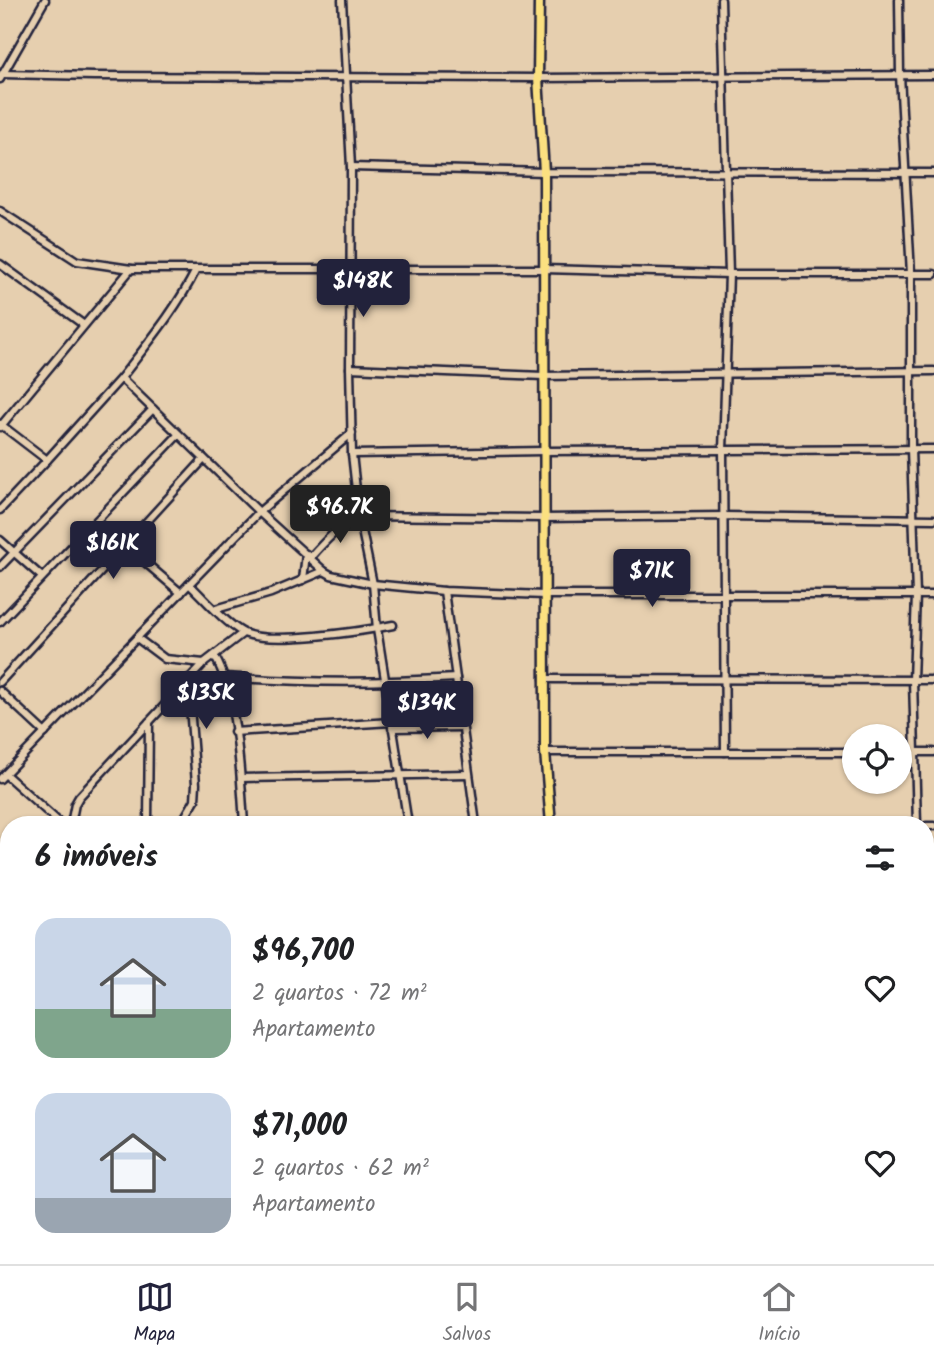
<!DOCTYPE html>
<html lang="pt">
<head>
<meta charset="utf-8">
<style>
	body { margin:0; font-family:Kalam,sans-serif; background:#f2f2f2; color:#202124; height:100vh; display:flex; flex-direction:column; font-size:26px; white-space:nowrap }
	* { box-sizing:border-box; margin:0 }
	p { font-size:23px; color:#757577 }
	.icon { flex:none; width:38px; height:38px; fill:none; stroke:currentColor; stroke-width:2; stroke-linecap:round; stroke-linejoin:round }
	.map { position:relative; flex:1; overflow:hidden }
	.panel { position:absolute; left:0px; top:816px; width:934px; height:450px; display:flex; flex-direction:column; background:#fff; border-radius:28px 28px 0 0; box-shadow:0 2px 5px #0004 }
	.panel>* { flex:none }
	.tools { position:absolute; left:842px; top:724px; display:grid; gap:14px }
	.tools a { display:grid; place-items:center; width:70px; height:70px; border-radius:50%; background:#fff; box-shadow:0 2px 5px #0004; font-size:35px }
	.price { position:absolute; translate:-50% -60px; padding:0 16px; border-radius:7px; background:#22223b; color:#fff; font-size:23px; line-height:46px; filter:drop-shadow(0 2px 4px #0008) }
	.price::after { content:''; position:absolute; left:50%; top:42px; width:21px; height:16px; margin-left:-10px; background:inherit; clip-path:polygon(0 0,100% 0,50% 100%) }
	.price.active { background:#222; color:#fff }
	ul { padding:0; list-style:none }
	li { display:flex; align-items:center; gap:21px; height:175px; padding:0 35px }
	li span { display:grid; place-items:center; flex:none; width:196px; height:140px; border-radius:21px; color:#555 }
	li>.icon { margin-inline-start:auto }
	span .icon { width:84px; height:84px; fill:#fffc; stroke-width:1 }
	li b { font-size:30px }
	h2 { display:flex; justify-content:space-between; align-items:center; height:84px; padding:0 35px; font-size:30px }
	.tab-bar { display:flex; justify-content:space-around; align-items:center; height:98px; border-top:2px solid #e0e0e0; background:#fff; font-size:19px; color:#757577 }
	.tab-bar a { display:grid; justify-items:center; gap:4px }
	.tab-bar .active { color:#22223b }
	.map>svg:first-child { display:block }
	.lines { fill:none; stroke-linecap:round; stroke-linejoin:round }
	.minor-casing { stroke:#22223b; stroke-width:11 }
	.major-casing { stroke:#22223b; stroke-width:13 }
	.minor { stroke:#e6cfaf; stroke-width:6 }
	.major { stroke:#fbe080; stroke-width:8 }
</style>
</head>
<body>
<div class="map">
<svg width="934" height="1264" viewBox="0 0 934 1264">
	<rect width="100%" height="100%" fill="#e6cfaf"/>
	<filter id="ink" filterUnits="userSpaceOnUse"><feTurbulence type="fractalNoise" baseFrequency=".0143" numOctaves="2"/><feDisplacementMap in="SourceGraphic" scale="14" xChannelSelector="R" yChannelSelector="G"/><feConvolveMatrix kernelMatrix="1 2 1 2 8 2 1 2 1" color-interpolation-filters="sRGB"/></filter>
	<g filter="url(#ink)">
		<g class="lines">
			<!-- minor casing -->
			<g class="minor-casing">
				<g id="minor">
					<path d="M342,0L351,167L350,368L352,454L359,516L373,584L377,629L408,824"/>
					<path d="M721,0L729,274L723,450L725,752"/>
					<path d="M899,0L900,75L911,274V449L916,595L913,680L917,824"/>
					<path d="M2,74L94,76L538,78L934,75"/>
					<path d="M0,79L45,0"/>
					<path d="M351,167L544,172L934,173"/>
					<path d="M0,211L77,261L131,269H544L729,274H934"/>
					<path d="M0,264L84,325"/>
					<path d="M350,368L543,376L934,371"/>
					<path d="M121,378C148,343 176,310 196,270"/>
					<path d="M0,424L47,460L121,378L259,512L0,779"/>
					<path d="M0,427L131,269"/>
					<path d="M352,433L259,512L324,571L331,575L373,584L444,591L544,595H934"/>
					<path d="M352,454L543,451L934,449"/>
					<path d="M0,510L47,460"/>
					<path d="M0,540L42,577"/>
					<path d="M126,546L181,593"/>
					<path d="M310,558C325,541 338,527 359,516L543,518L725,516L934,519"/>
					<path d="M0,567L153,409"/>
					<path d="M303,580L306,554"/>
					<path d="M189,584C206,600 223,621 242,632C266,646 364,631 393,625"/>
					<path d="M444,591L476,824"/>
					<path d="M216,609L271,593L324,571"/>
					<path d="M0,622L178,435"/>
					<path d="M137,638L165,659L204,663"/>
					<path d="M215,657C237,694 241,779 244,824"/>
					<path d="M225,677C302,683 379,683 456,678"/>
					<path d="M544,679L934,680"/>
					<path d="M0,682L204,459"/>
					<path d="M0,691L45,733"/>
					<path d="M392,728L461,727"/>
					<path d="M234,732L391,722"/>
					<path d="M545,752H854"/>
					<path d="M900,752H934"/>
					<path d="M5,774L61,824"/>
					<path d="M241,778L468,774"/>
					<path d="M71,824L75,804L79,797L204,663L243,633"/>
					<path d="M148,824L149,722"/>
					<path d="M181,824L195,800L196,784L188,680"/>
					<path d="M926,826H934"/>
					<path d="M926,864H934"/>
					<path d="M0,870L9,869"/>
					<path d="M0,917L9,925"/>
					<path d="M0,955L9,944"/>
					<path d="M0,983L9,990"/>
					<path d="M0,1051L9,1058"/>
					<path d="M0,1137L8,1127"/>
					<path d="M0,1196L9,1204"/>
					<path d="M0,1249L9,1239"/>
					<path d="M67,1256L76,1264"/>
					<path d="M154,1256L163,1264"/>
					<path d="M256,1256L265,1264"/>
					<path d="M363,1256L373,1264"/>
					<path d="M246,1264L252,1256"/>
				</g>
			</g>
			<!-- major casing -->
			<g class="major-casing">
				<g id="major">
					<path d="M539,0L538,78L544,172L545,752L551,824"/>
					<path d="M432,1264L436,1256"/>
				</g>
			</g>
			<!-- minor -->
			<use href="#minor" class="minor"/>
			<!-- major -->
			<use href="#major" class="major"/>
		</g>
	</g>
</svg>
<div class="tools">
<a><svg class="icon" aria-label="locate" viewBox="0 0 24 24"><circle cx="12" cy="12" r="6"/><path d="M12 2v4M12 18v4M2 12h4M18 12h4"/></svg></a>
</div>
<b class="price" style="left:363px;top:319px">$148K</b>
<b class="price active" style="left:340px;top:545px">$96.7K</b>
<b class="price" style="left:113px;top:581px">$161K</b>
<b class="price" style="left:652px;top:609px">$71K</b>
<b class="price" style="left:206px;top:731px">$135K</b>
<b class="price" style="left:427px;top:741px">$134K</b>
<section class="panel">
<h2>6 imóveis<svg class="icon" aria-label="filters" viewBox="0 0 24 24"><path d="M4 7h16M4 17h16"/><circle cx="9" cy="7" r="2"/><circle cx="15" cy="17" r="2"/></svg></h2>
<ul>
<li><span style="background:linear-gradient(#c9d6e8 65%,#7fa58c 0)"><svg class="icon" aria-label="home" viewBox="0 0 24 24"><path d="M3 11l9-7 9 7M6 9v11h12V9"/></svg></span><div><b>$96,700</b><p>2 quartos · 72 m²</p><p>Apartamento</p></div><svg class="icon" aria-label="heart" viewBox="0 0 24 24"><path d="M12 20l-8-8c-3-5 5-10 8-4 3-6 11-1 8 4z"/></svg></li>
<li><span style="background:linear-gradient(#c9d6e8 75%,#9aa5b1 0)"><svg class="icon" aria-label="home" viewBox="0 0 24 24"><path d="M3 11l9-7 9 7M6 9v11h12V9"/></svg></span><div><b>$71,000</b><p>2 quartos · 62 m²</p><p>Apartamento</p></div><svg class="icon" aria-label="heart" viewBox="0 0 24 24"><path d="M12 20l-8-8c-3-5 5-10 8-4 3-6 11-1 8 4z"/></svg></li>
</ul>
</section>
</div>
<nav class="tab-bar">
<a class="active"><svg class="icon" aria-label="map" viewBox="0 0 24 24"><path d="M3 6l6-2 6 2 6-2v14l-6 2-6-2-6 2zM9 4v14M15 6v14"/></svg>Mapa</a>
<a><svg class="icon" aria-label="saved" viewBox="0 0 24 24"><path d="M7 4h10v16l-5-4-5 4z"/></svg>Salvos</a>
<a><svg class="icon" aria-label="home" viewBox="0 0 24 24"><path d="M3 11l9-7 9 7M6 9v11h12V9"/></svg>Início</a>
</nav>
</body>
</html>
